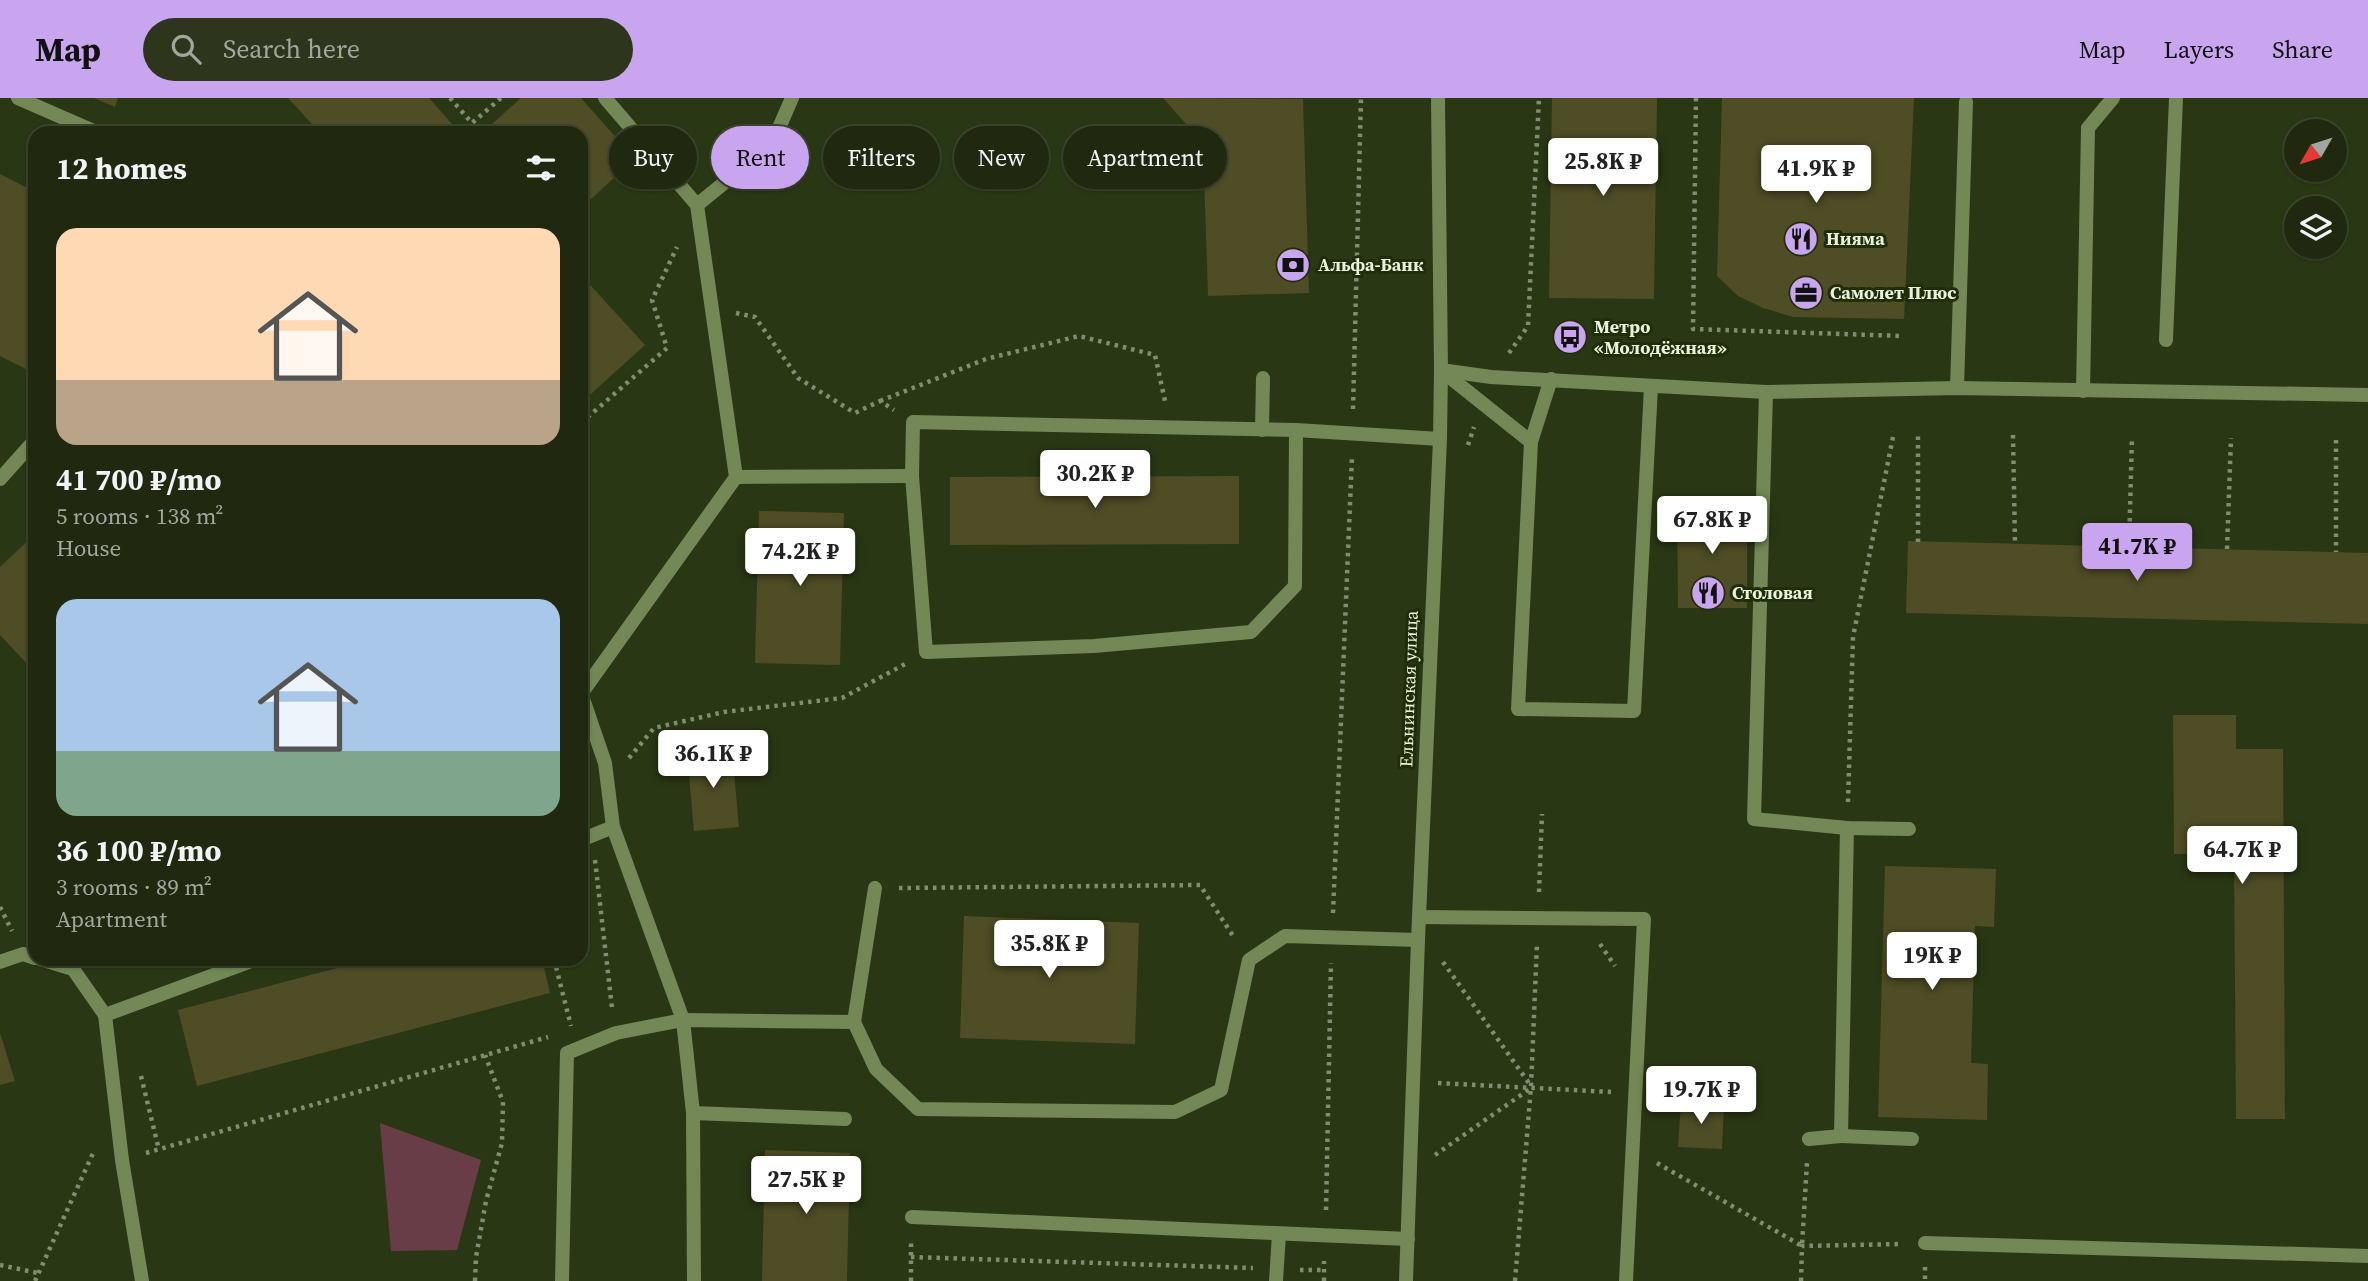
<!DOCTYPE html>
<html lang="en">
<head>
<meta charset="utf-8">
<style>
	body { margin:0; font-family:"Source Serif 4",serif; background:#2d351d; color:#f1f3f6; height:100vh; display:flex; flex-direction:column; font-size:26px; white-space:nowrap }
	* { box-sizing:border-box; margin:0 }
	p { font-size:23px; color:#a2a69e }
	.icon { flex:none; width:38px; height:38px; fill:none; stroke:currentColor; stroke-width:2; stroke-linecap:round; stroke-linejoin:round }
	.map { position:relative; flex:1; overflow:hidden }
	.panel { position:absolute; left:28px; top:28px; width:560px; height:840px; display:flex; flex-direction:column; background:#20290f; border-radius:21px; box-shadow:0 2px 5px #0004,0 0 0 2px #3d452f }
	.panel>* { flex:none }
	.top-card { position:absolute; left:609px; top:28px; width:665px; height:63px; display:flex; gap:14px }
	.needle { width:46px; rotate:231deg }
	.fabs { position:absolute; left:2284px; top:21px; display:grid; gap:14px }
	.fabs a { display:grid; place-items:center; width:63px; height:63px; border-radius:50%; background:#20290f; box-shadow:0 2px 5px #0004,0 0 0 2px #3d452f; font-size:35px }
	.price { position:absolute; translate:-50% -60px; padding:0 16px; border-radius:7px; background:#fff; color:#222; font-size:23px; line-height:46px; filter:drop-shadow(0 2px 4px #0008) }
	.price::after { content:''; position:absolute; left:50%; top:42px; width:21px; height:16px; margin-left:-10px; background:inherit; clip-path:polygon(0 0,100% 0,50% 100%) }
	.price.selected { background:#c8a5ee; color:#111 }
	ul { padding:0; list-style:none }
	li { display:grid; align-content:center; gap:14px; height:371px; padding:0 28px }
	li span { display:grid; place-items:center; height:217px; border-radius:21px; color:#555 }
	li>.icon { margin-inline-start:auto }
	span .icon { width:126px; height:126px; fill:#fffc; stroke-width:1 }
	li b { font-size:30px }
	h2 { display:flex; justify-content:space-between; align-items:center; height:84px; padding:0 28px; font-size:30px }
	.tag { padding:0 24px; border-radius:32px; background:#20290f; box-shadow:0 2px 5px #0004,0 0 0 2px #3d452f; font-size:24px; line-height:63px }
	.tag.selected { background:#c8a5ee; color:#111 }
	header { display:flex; align-items:center; gap:42px; box-sizing:border-box; height:98px; padding:0 35px; background:#c8a5ee; color:#111 }
	header strong { font-size:33px }
	nav { display:flex; gap:38px; margin-inline-start:auto; font-size:24px }
	.search { width:490px; height:63px; background:#2d351d; display:flex; align-items:center; gap:18px; box-sizing:border-box; padding:0 24px; border-radius:38px; color:#a2a69e; font-size:26px }
	.map>svg:first-child { display:block }
	.green { fill:#693d47 }
	.building { fill:#4f4d25 }
	.lines { fill:none; stroke-linecap:round; stroke-linejoin:round }
	.path { stroke:#818c70; stroke-width:4.5; stroke-dasharray:3.5 5; stroke-linecap:butt }
	.lane { stroke:#748756; stroke-width:14 }
	.street { stroke:#748756; stroke-width:14 }
	.labels { text-anchor:middle; stroke-width:6; stroke-linejoin:round; paint-order:stroke }
	.poi-label { font-size:18px; font-weight:bold; fill:#e8f1dc; stroke:#212d09; text-anchor:start }
	.street-label { font-size:18px; fill:#e8f1dc; stroke:#212d09 }
</style>
</head>
<body>
<header>
<strong>Map</strong>
<div class="search"><svg class="icon" aria-label="search" viewBox="0 0 24 24"><circle cx="10" cy="10" r="6"/><path d="M15 15l6 6"/></svg>Search here</div>
<nav><a>Map</a><a>Layers</a><a>Share</a></nav>
</header>
<div class="map">
<svg width="2368" height="1183" viewBox="0 0 2368 1183">
	<rect width="100%" height="100%" fill="#2a3714"/>
	<!-- green -->
	<path class="green" d="M380,1025L481,1062L457,1152L391,1153Z"/>
	<!-- building -->
	<g class="building">
		<path d="M94,0H118L115,9Z"/>
		<path d="M288,0H429L460,35H320Z"/>
		<path d="M521,0H581L635,61L581,110V35H482Z"/>
		<path d="M1163,0L1303,1L1309,195L1208,198L1203,45Z"/>
		<path d="M1552,0H1657L1654,201L1549,200Z"/>
		<path d="M1722,0H1914L1904,221L1793,219L1763,210L1738,198L1717,178Z"/>
		<path d="M0,76L35,94V259L28,272L0,258Z"/>
		<path d="M581,177L645,247L581,305Z"/>
		<path d="M1239,378V446L950,447V379Z"/>
		<path d="M1677,406H1747V510H1678Z"/>
		<path d="M759,413L844,415L840,567L755,565Z"/>
		<path d="M35,436V566L31,570L0,537V469Z"/>
		<path d="M1908,443L2368,455V526L1906,515Z"/>
		<path d="M2173,617H2236V651H2283L2285,1021H2236L2234,756H2174Z"/>
		<path d="M732,651L739,729L694,733L687,655Z"/>
		<path d="M1885,768L1996,771L1994,829L1975,828L1971,965L1988,966L1987,1022L1878,1019Z"/>
		<path d="M964,818L1139,825L1135,946L960,940Z"/>
		<path d="M371,861H542L550,895L197,988L178,912Z"/>
		<path d="M0,935L15,983L0,987Z"/>
		<path d="M1681,1005L1724,1008L1722,1051L1678,1049Z"/>
		<path d="M765,1052L850,1055L847,1183H762Z"/>
	</g>
	<g class="lines">
		<!-- path -->
		<g class="path">
			<path d="M450,0L472,25L501,0"/>
			<path d="M1696,0L1693,231L1902,238"/>
			<path d="M736,215L755,219L798,280L855,315L880,303L894,312"/>
			<path d="M1509,255L1528,228L1539,0"/>
			<path d="M880,303L986,261L1079,238L1155,257L1165,303"/>
			<path d="M1353,311L1361,0"/>
			<path d="M581,325L667,250L652,202L677,149"/>
			<path d="M2013,337L2015,446"/>
			<path d="M2336,342V454"/>
			<path d="M1468,347L1474,329"/>
			<path d="M1918,444V335"/>
			<path d="M2129,449L2132,339"/>
			<path d="M2227,451L2231,340"/>
			<path d="M629,660L654,630L724,614L842,600L907,565"/>
			<path d="M1848,704L1853,539L1894,334"/>
			<path d="M595,762L612,910"/>
			<path d="M899,790L1200,787L1235,841"/>
			<path d="M1539,794L1542,716"/>
			<path d="M0,809L12,833"/>
			<path d="M1333,815L1352,358"/>
			<path d="M1600,846L1615,868"/>
			<path d="M554,861L571,928"/>
			<path d="M1443,864L1531,988"/>
			<path d="M141,978L159,1052"/>
			<path d="M1438,985L1611,994"/>
			<path d="M146,1055L548,939"/>
			<path d="M1435,1057L1531,990"/>
			<path d="M1657,1065L1802,1148L1807,1064"/>
			<path d="M1326,1112L1331,865"/>
			<path d="M911,1159L1253,1170"/>
			<path d="M0,1167L38,1175"/>
			<path d="M1925,1169V1183"/>
			<path d="M1300,1172H1324"/>
			<path d="M35,1183L94,1053"/>
			<path d="M475,1183L476,1159L486,1103L502,1045L503,1004L485,957"/>
			<path d="M911,1183V1145"/>
			<path d="M1324,1183V1163"/>
			<path d="M1515,1183L1531,989L1537,845"/>
			<path d="M1801,1183L1802,1148L1902,1146"/>
		</g>
		<!-- lane -->
		<g class="lane">
			<path d="M18,0L98,35"/>
			<path d="M605,0L697,107L772,46L792,0"/>
			<path d="M2166,242L2176,0"/>
			<path d="M1441,272L1491,279L1766,294L1957,290L2368,297"/>
			<path d="M1442,273L1531,344"/>
			<path d="M1551,281L1531,344L1518,611L1634,613L1651,289"/>
			<path d="M1957,290L1966,4"/>
			<path d="M2083,293L2088,30L2113,0"/>
			<path d="M1766,294L1754,721L1847,730L1909,731"/>
			<path d="M1262,332L1263,280"/>
			<path d="M1296,332L1295,488L1251,534L1094,548L926,554L912,378L913,324L1296,332L1440,341"/>
			<path d="M736,379L912,378"/>
			<path d="M0,381L35,342"/>
			<path d="M581,595L605,665L613,729L683,922L693,1015L694,1183"/>
			<path d="M581,596L736,379L697,107"/>
			<path d="M581,742L613,729"/>
			<path d="M1419,819L1644,821L1626,1183"/>
			<path d="M40,861L73,871L105,917L122,1062L142,1183"/>
			<path d="M0,864L23,856L35,860"/>
			<path d="M105,917L257,861"/>
			<path d="M854,924L875,790"/>
			<path d="M693,1015L845,1021"/>
			<path d="M1841,1038L1912,1041"/>
			<path d="M1809,1041L1841,1038L1847,730"/>
			<path d="M912,1119L1408,1141"/>
			<path d="M1925,1145L2368,1158"/>
			<path d="M562,1183L567,955L616,935L683,922L854,924L876,971L918,1011L1175,1014L1221,992L1249,862L1285,838L1418,842"/>
			<path d="M1276,1183L1279,1136"/>
		</g>
		<!-- street -->
		<path class="street" d="M1406,1183L1418,842L1440,341L1441,272L1438,0"/>
	</g>
	<!-- icons -->
	<defs>
		<g id="restaurant-disc" transform="scale(1.75)"><circle r="9.5" fill="#c8a5ee" stroke="#212d09"/><path d="M-5-6h1v4h1v-4h1v4h1v-4h1v5L-1.5 .5V6h-2V.5L-5-1ZM5-6V6H3V1.5H1.5Q1.5-4 5-6Z" fill="#111"/></g>
		<g id="bank-disc" transform="scale(1.75)"><circle r="9.5" fill="#c8a5ee" stroke="#212d09"/><path d="M-6-4H6V4H-6ZM0-2.3a2.3 2.3 0 1 0 0 4.6a2.3 2.3 0 1 0 0-4.6Z" fill="#111"/></g>
		<g id="office-disc" transform="scale(1.75)"><circle r="9.5" fill="#c8a5ee" stroke="#212d09"/><path d="M-6-3h4V-5.5h4V-3h4V5H-6ZM-1-4.5V-3h2v-1.5ZM-6 0V1H6V0Z" fill="#111"/></g>
		<g id="bus-disc" transform="scale(1.75)"><circle r="9.5" fill="#c8a5ee" stroke="#212d09"/><path d="M-5-6H5V4H4V6H2V4H-2V6H-4V4H-5ZM-3.5-4V0h7V-4ZM-3.5 1.2v1.5H-2V1.2ZM2 1.2v1.5H3.5V1.2Z" fill="#111"/></g>
	</defs>
	<g fill-rule="evenodd">
		<use href="#restaurant-disc" x="1801" y="141"/>
		<use href="#bank-disc" x="1293" y="167"/>
		<use href="#office-disc" x="1806" y="195"/>
		<use href="#bus-disc" x="1570" y="239"/>
		<use href="#restaurant-disc" x="1708" y="495"/>
	</g>
	<g class="labels">
		<!-- poi labels -->
		<g class="poi-label">
			<text x="1826" y="147">Нияма</text>
			<text x="1318" y="173">Альфа-Банк</text>
			<text x="1830" y="201">Самолет Плюс</text>
			<text x="1594" y="235">Метро<tspan x="1594" dy="21">«Молодёжная»</tspan></text>
			<text x="1732" y="501">Столовая</text>
		</g>
		<!-- street labels -->
		<g class="street-label">
			<text transform="translate(1409 591) rotate(-88)" y="6">Ельнинская улица</text>
		</g>
	</g>
</svg>
<div class="fabs">
<a><svg class="needle" viewBox="-14 -14 28 28"><path d="M0-13l5 13h-10z" fill="#e53935"/><path d="M0 13l5-13h-10z" fill="#a2a69e"/></svg></a>
<a><svg class="icon" aria-label="layers" viewBox="0 0 24 24"><path d="M12 4l9 5-9 5-9-5zM3 14l9 5 9-5"/></svg></a>
</div>
<b class="price" style="left:1603px;top:100px">25.8K ₽</b>
<b class="price" style="left:1816px;top:107px">41.9K ₽</b>
<b class="price" style="left:1095px;top:412px">30.2K ₽</b>
<b class="price" style="left:1712px;top:458px">67.8K ₽</b>
<b class="price selected" style="left:2137px;top:485px">41.7K ₽</b>
<b class="price" style="left:800px;top:490px">74.2K ₽</b>
<b class="price" style="left:713px;top:692px">36.1K ₽</b>
<b class="price" style="left:2242px;top:788px">64.7K ₽</b>
<b class="price" style="left:1049px;top:882px">35.8K ₽</b>
<b class="price" style="left:1932px;top:894px">19K ₽</b>
<b class="price" style="left:1701px;top:1028px">19.7K ₽</b>
<b class="price" style="left:806px;top:1118px">27.5K ₽</b>
<div class="top-card">
<a class="tag">Buy</a>
<a class="tag selected">Rent</a>
<a class="tag">Filters</a>
<a class="tag">New</a>
<a class="tag">Apartment</a>
</div>
<section class="panel">
<h2>12 homes<svg class="icon" aria-label="filters" viewBox="0 0 24 24"><path d="M4 7h16M4 17h16"/><circle cx="9" cy="7" r="2"/><circle cx="15" cy="17" r="2"/></svg></h2>
<ul>
<li><span style="background:linear-gradient(#ffd9b3 70%,#b9a48a 0)"><svg class="icon" aria-label="home" viewBox="0 0 24 24"><path d="M3 11l9-7 9 7M6 9v11h12V9"/></svg></span><div><b>41 700 ₽/mo</b><p>5 rooms · 138 m²</p><p>House</p></div></li>
<li><span style="background:linear-gradient(#a9c7e8 70%,#7fa58c 0)"><svg class="icon" aria-label="home" viewBox="0 0 24 24"><path d="M3 11l9-7 9 7M6 9v11h12V9"/></svg></span><div><b>36 100 ₽/mo</b><p>3 rooms · 89 m²</p><p>Apartment</p></div></li>
</ul>
</section>
</div>
</body>
</html>
